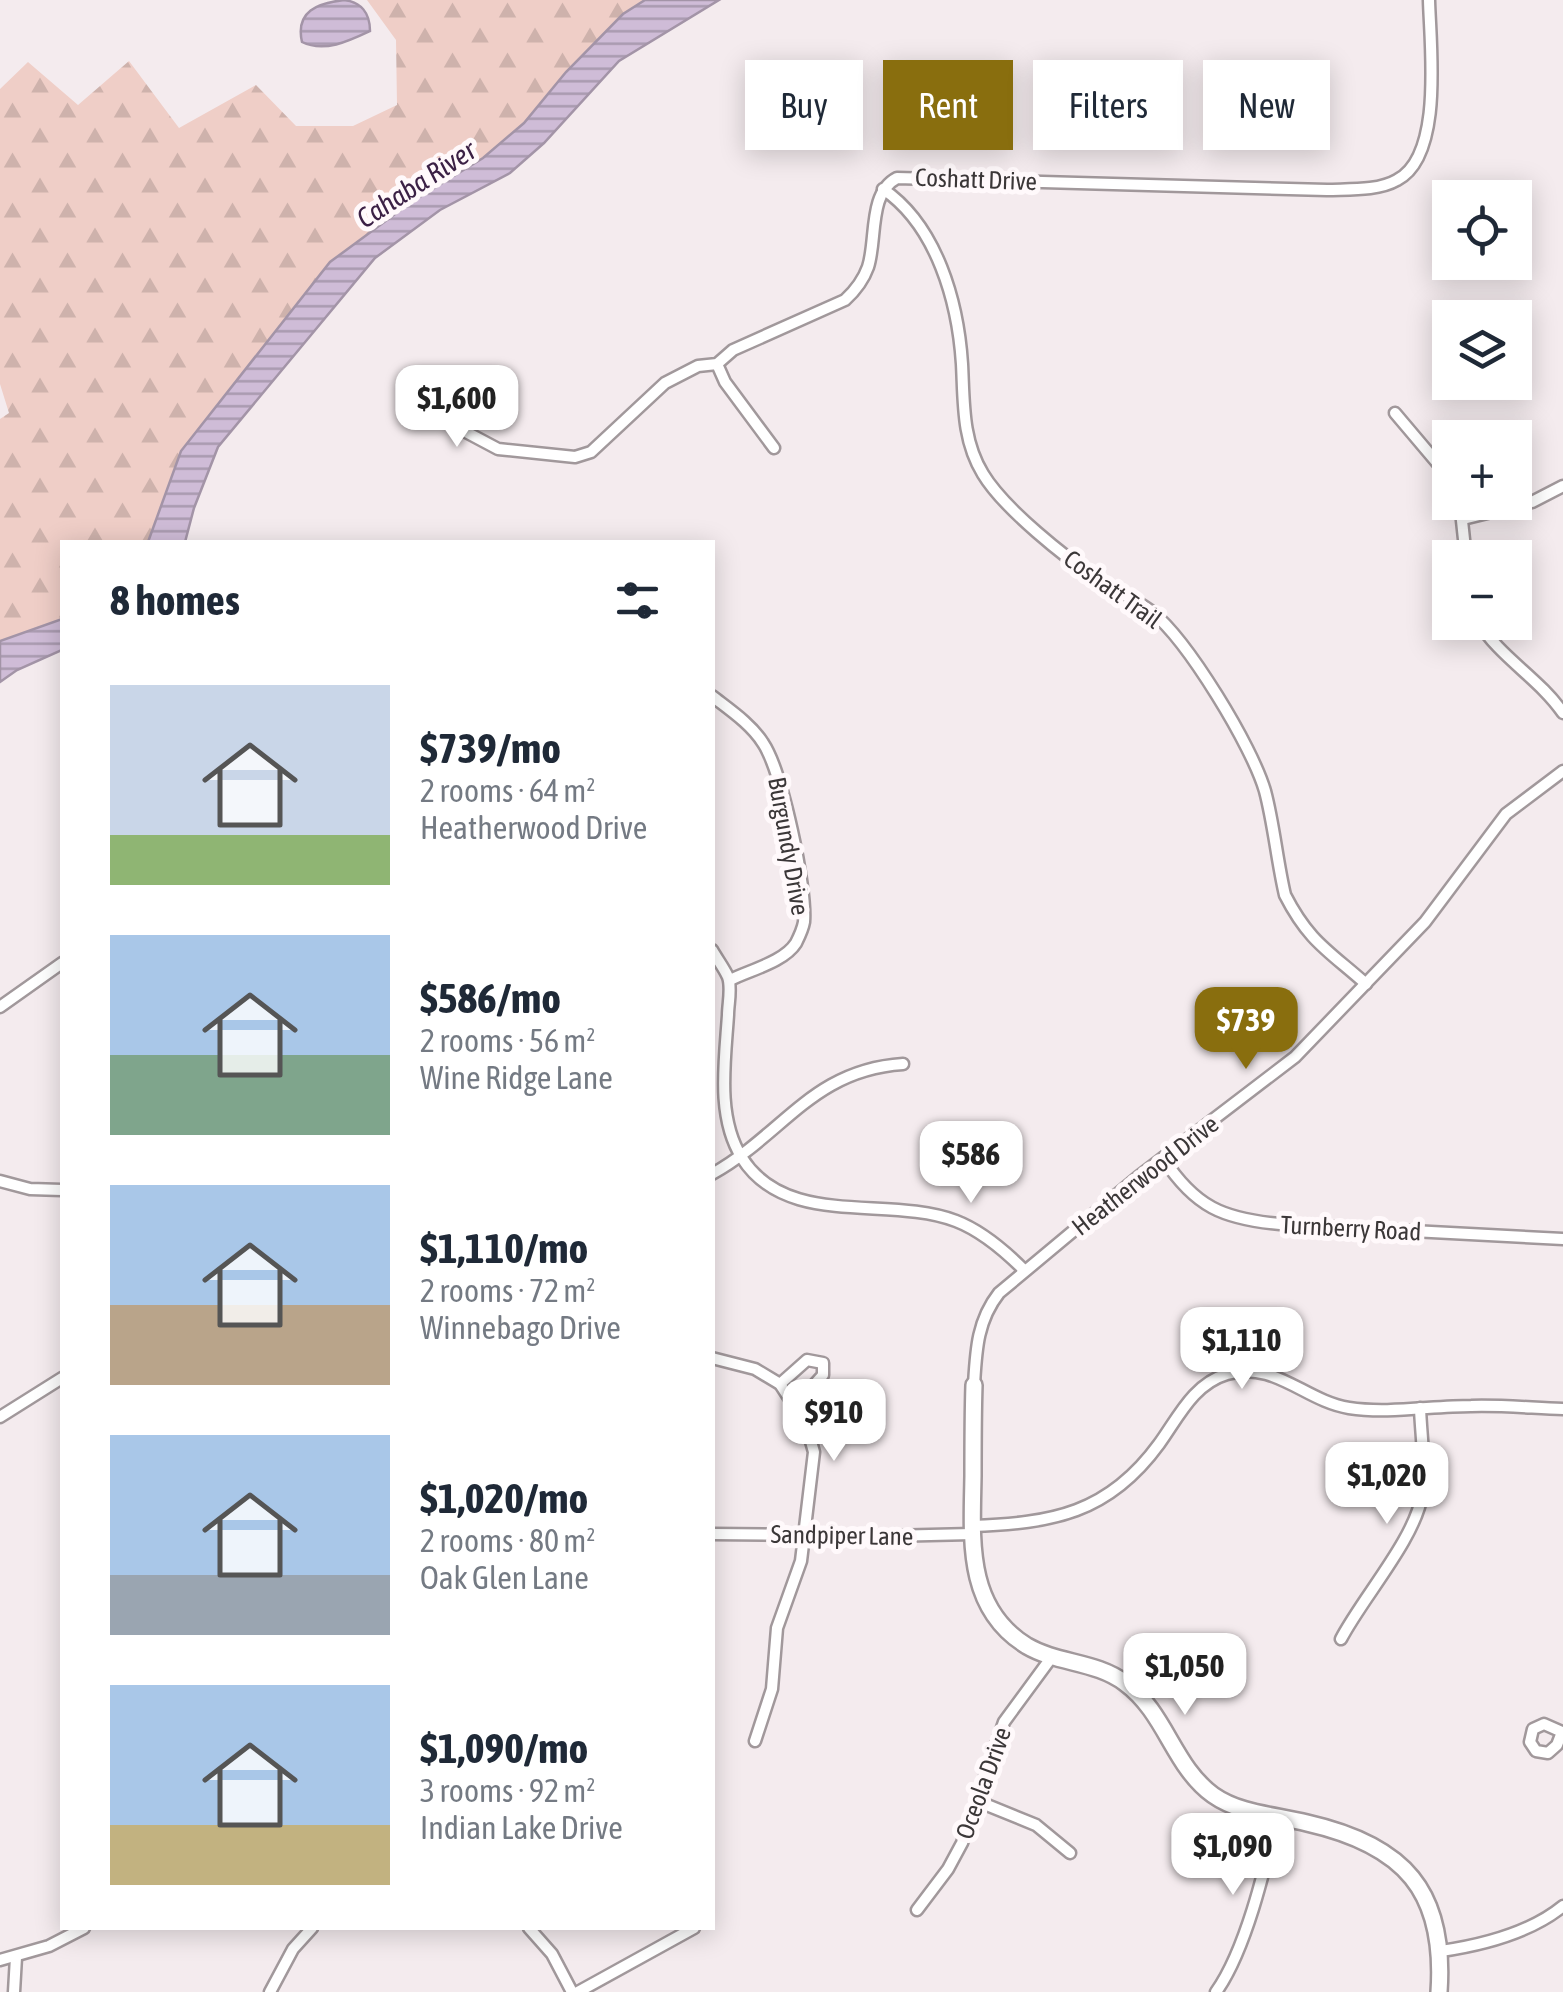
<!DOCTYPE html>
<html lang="en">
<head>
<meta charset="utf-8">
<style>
	body { margin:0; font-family:"Asap Condensed",sans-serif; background:#f6f6f7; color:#1f2937; height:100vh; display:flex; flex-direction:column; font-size:38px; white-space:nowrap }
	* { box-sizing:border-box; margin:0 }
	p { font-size:32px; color:#747a83 }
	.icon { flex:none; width:55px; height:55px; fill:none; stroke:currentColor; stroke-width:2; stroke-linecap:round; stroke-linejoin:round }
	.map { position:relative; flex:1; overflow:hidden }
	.sheet { position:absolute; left:60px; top:540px; width:655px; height:1390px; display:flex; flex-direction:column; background:#fff; border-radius:0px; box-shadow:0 5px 25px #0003 }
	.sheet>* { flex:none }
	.hud { position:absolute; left:745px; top:60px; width:668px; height:90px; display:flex; gap:20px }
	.buttons { position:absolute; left:1432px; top:180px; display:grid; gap:20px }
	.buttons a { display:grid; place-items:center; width:100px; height:100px; border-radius:0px; background:#fff; box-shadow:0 5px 25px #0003; font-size:50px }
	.price { position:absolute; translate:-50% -85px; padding:0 22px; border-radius:20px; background:#fff; color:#222; font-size:32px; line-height:65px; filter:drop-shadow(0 2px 5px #0008) }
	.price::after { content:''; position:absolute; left:50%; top:60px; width:30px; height:22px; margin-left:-15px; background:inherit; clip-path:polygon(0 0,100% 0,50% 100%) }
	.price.current { background:#896e0e; color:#fff }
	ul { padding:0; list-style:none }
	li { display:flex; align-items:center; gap:30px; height:250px; padding:0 50px }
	li span { display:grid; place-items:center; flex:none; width:280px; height:200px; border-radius:0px; color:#555 }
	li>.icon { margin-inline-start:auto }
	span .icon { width:120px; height:120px; fill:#fffc; stroke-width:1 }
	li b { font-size:42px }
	h2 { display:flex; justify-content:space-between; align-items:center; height:120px; padding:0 50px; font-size:42px }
	.chip { padding:0 35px; border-radius:0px; background:#fff; box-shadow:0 5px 25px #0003; font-size:35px; line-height:90px }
	.chip.current { background:#896e0e; color:#fff }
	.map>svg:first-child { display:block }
	.forest { fill:url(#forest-firs) }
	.water { fill:url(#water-rules); stroke:#a394a7; stroke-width:2.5 }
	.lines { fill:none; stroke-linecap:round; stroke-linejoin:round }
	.street-casing { stroke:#a1989b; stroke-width:15 }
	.secondary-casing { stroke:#a1989b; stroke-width:20 }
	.street { stroke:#fff; stroke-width:10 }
	.secondary { stroke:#fff; stroke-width:15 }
	.labels { text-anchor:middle; stroke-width:10; stroke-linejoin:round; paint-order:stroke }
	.street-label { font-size:25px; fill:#3b3738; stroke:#fff9fb }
	.water-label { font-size:28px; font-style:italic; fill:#3b2045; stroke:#fff9fb }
</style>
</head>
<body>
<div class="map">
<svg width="1563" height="1992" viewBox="0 0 1563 1992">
	<defs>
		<pattern id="forest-firs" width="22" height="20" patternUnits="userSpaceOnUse" patternTransform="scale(2.5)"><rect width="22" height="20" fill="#efcec7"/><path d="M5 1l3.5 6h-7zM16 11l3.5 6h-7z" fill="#ceb2ac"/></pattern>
		<pattern id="water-rules" width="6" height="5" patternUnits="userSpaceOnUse" patternTransform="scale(2.5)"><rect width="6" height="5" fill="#cfbcd7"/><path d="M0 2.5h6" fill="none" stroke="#a99aaf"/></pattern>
	</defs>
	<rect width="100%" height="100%" fill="#f4ebee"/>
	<!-- forest -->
	<path class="forest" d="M367,0H645L623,14L566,72L524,123L483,158L410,203L330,262L156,523L148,542H62V619L0,641V419L9,413L0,384V89L28,62L78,105L129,61L179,128L256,85L296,126H353L397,105L396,40Z"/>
	<!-- water -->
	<g class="water">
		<path d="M344,0C361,2 370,13 370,31C349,41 324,53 302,42C295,11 318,3 344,0Z"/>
		<path d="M645,0H719L619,61L544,143L510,173L440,210L375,258L218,447L194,508L185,542H148L181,451L330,262L410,203L483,158L524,123L566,72L623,14Z"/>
		<path d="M62,619V650L17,670L0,682V641Z"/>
	</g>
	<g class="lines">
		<!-- street casing -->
		<g class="street-casing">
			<g id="street">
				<path d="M883,189C937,226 958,302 962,364C964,402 962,440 983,474C1004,509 1066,558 1100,581C1117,591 1136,600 1152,612C1188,641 1252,746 1265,791C1274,825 1277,861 1285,895C1309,942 1329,951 1366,984"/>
				<path d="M717,364L725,382L774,448"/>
				<path d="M1395,413L1450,478"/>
				<path d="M434,415L498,449L575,457L591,452L665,383L698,366L717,364L733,350L845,300C856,290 863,281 868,267C877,240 868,193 897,178L1327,190C1349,189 1378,191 1397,180C1444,156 1430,45 1429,0"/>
				<path d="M1460,502L1466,558"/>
				<path d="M1463,519L1532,502L1563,486"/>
				<path d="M1479,622C1498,656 1539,678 1563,713"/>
				<path d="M712,696C730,710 751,724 763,743C782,771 807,887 804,922C803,928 799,937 796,943C784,962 750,970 730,980"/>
				<path d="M712,950C717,959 724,968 728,977C732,988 728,1004 728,1015C725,1061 716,1117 742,1158C787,1229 888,1195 956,1221C982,1231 1005,1251 1024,1270"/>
				<path d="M0,1007L62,963"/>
				<path d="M1163,1158C1195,1207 1223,1219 1280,1224L1563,1239"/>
				<path d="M712,1174C784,1134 812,1070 903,1064"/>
				<path d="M0,1181L30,1189L62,1190"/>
				<path d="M712,1358L755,1369L780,1384L806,1424L814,1452L801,1561L777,1628L772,1689L755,1741"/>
				<path d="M780,1384L807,1360L823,1363V1375L796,1405"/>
				<path d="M974,1385C976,1351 977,1321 999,1293L1138,1177L1295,1057L1425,922L1506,814L1563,771"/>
				<path d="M0,1417L62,1378"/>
				<path d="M972,1526C1052,1523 1108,1514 1159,1444C1178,1418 1193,1384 1227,1374C1274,1360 1305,1401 1349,1408C1388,1414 1431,1406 1471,1406C1502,1405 1532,1408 1563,1409"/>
				<path d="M712,1534L888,1536L972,1534"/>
				<path d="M1341,1639C1363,1597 1415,1539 1422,1495C1426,1467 1421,1436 1420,1408"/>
				<path d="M1544,1724L1562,1732L1557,1745L1548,1753L1536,1751L1530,1742L1533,1729Z"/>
				<path d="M977,1801L1036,1825L1070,1853"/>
				<path d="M917,1910L948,1869L962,1843L1004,1722L1051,1658"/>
				<path d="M529,1928L552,1954L572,1992"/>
				<path d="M1441,1951C1482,1945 1530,1933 1563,1906"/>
				<path d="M0,1960L49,1946L84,1928"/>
				<path d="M14,1992L16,1957"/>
				<path d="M270,1992L293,1949L312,1928"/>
				<path d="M578,1992L694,1928"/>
				<path d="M1216,1992C1246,1950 1265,1868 1277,1817"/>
			</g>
		</g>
		<!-- secondary casing -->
		<g class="secondary-casing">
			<path id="secondary" d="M974,1385C973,1415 973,1446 973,1476C972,1539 965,1608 1027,1646C1058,1664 1096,1661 1125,1683C1166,1713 1173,1766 1213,1795C1240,1814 1275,1815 1307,1823C1404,1845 1446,1891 1439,1992"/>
		</g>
		<!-- street -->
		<use href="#street" class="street"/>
		<!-- secondary -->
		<use href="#secondary" class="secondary"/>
	</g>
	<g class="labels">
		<!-- street labels -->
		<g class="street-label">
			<text transform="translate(976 179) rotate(2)" y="9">Coshatt Drive</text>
			<text transform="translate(1113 589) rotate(36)" y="9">Coshatt Trail</text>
			<text transform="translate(789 846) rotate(80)" y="9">Burgundy Drive</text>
			<text transform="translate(1145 1175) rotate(-38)" y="9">Heatherwood Drive</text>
			<text transform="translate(1351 1228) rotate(3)" y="9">Turnberry Road</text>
			<text transform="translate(842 1535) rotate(1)" y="9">Sandpiper Lane</text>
			<text transform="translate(983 1783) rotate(-70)" y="9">Oceola Drive</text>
		</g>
		<!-- water labels -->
		<g class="water-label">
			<text transform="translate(416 184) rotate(-33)" y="10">Cahaba River</text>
		</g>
	</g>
</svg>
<div class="buttons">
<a><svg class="icon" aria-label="locate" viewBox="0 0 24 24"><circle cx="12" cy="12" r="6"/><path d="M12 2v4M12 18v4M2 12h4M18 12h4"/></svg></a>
<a><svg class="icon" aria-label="layers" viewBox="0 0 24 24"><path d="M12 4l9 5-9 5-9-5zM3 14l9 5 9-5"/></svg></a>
<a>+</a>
<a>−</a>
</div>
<b class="price" style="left:457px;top:450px">$1,600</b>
<b class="price current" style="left:1246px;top:1072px">$739</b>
<b class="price" style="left:971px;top:1206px">$586</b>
<b class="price" style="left:1242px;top:1392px">$1,110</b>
<b class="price" style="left:834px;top:1464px">$910</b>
<b class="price" style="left:1387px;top:1527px">$1,020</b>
<b class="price" style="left:1185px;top:1718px">$1,050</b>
<b class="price" style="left:1233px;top:1898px">$1,090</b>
<div class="hud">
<a class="chip">Buy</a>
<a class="chip current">Rent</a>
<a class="chip">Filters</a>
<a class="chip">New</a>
</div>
<section class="sheet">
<h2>8 homes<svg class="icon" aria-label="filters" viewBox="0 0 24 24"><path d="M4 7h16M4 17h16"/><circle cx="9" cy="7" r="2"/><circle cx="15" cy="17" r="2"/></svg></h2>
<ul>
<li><span style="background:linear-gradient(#c9d6e8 75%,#8fb573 0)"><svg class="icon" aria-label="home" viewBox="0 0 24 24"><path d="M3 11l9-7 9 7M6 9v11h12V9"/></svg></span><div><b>$739/mo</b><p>2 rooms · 64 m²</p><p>Heatherwood Drive</p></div></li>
<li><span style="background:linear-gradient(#a9c7e8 60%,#7fa58c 0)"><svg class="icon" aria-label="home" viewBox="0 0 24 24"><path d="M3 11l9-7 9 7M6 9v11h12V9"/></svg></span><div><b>$586/mo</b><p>2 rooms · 56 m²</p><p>Wine Ridge Lane</p></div></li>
<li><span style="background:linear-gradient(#a9c7e8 60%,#b9a48a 0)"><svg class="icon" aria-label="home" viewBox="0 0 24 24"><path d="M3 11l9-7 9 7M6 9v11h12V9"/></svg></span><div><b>$1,110/mo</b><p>2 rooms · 72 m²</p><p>Winnebago Drive</p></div></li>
<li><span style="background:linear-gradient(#a9c7e8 70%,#9aa5b1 0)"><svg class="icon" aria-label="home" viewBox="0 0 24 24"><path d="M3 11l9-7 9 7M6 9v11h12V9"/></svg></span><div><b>$1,020/mo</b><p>2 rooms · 80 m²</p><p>Oak Glen Lane</p></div></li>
<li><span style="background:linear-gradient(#a9c7e8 70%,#c2b280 0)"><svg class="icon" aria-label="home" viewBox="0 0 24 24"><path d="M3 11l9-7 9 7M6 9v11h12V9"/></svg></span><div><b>$1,090/mo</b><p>3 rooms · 92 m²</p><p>Indian Lake Drive</p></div></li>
</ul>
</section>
</div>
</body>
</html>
